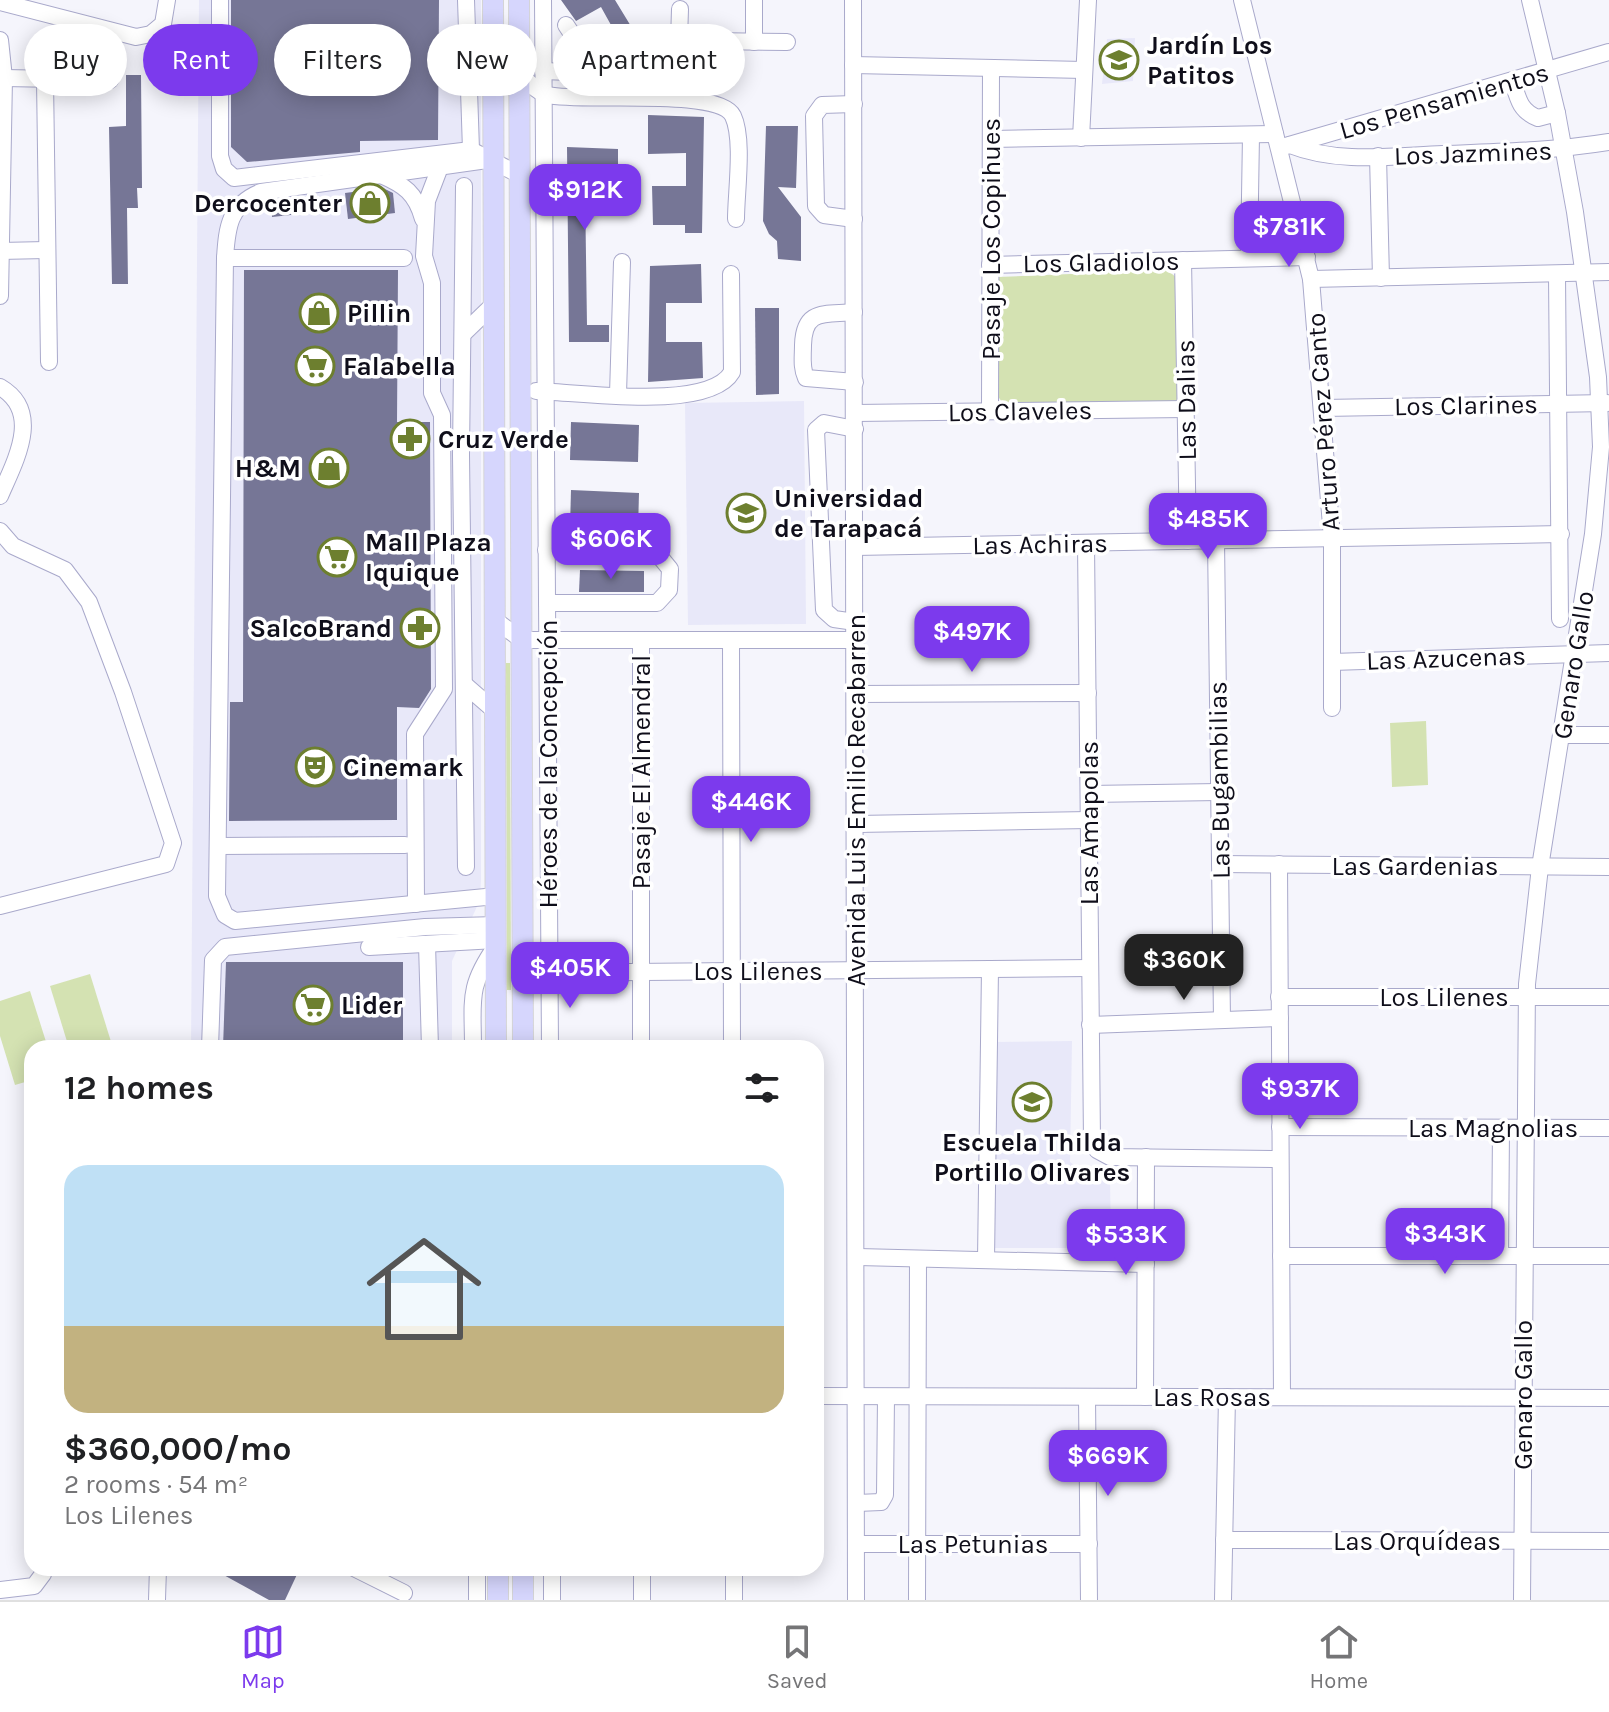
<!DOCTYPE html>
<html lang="en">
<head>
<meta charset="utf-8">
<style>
	body { margin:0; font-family:Karla,sans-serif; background:#f2f2f2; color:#202124; height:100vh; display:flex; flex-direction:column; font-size:30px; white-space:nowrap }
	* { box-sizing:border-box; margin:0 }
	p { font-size:26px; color:#757577 }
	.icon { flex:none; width:44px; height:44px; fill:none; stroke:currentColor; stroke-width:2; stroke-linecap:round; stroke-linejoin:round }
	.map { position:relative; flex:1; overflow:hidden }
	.side { position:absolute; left:24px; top:1040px; width:800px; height:536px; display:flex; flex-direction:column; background:#fff; border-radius:24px; box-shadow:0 4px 20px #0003 }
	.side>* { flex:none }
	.hud { position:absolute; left:24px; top:24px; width:800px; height:72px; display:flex; gap:16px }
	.price { position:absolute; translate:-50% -68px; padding:0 18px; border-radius:16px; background:#7c3aed; color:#fff; font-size:26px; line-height:52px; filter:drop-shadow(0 2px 4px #0008) }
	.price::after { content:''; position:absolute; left:50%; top:48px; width:24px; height:18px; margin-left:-12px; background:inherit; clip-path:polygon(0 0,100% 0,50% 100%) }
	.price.on { background:#222; color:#fff }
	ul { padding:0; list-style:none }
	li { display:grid; align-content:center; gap:16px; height:424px; padding:0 40px }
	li+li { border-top:2px solid #e0e0e0 }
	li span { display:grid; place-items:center; height:248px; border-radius:24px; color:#555 }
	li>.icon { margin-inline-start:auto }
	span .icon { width:144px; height:144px; fill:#fffc; stroke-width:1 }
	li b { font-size:34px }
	h2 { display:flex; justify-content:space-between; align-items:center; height:96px; padding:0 40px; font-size:34px }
	.chip { padding:0 28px; border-radius:36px; background:#fff; box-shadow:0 4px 20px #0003; font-size:28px; line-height:72px }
	.chip.on { background:#7c3aed; color:#fff }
	.tabs { display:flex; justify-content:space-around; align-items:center; height:112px; border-top:2px solid #e0e0e0; background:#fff; font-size:22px; color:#757577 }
	.tabs a { display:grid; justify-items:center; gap:4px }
	.tabs .on { color:#7c3aed }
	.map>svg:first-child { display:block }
	.built { fill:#e8e8f9 }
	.green { fill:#d4e2b2 }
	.building { fill:#767696 }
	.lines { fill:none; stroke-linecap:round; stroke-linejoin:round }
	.minor-casing { stroke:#a9a9cb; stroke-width:18 }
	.major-casing { stroke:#d4d4d6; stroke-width:22 }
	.minor { stroke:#fff; stroke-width:16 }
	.major { stroke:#d6d6fd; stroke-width:20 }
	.labels { text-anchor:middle; stroke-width:7; stroke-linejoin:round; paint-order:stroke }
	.poi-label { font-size:26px; font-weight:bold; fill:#0f0e1a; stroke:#fff; text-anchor:start }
	.street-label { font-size:26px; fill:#0f0e1a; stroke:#fff }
</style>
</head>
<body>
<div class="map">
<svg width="1609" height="1600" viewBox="0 0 1609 1600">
	<rect width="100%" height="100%" fill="#f5f5fc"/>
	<!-- built -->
	<g class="built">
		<path d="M199,0H481V879L480,900L452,961V1048H191Z"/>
		<path d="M1135,38L1133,81L1102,84L1107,39Z"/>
		<path d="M804,401L806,624L688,625L685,403Z"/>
		<path d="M1072,1041L1070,1162L1082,1171L1104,1172L1110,1177L1111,1248H991L992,1042Z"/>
	</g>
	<!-- green -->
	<g class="green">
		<path d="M1167,270L1177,278L1179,400L1169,405H1004L997,395L998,277Z"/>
		<path d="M506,663H510L511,990H507Z"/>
		<path d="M1426,721L1428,785L1392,787L1390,723Z"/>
		<path d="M90,974L113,1048H69L50,986Z"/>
		<path d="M30,991L48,1048H32V1080L15,1085L0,1036V1001Z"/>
	</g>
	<!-- building -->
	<g class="building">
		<path d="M231,0H439L438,140L360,141V152L247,162L231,147Z"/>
		<path d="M561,0H615L643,46L666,45L667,63L646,64L629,73L618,71L602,42L616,34L601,7L576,21Z"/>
		<path d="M126,75H141L142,188H137L138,208H127L128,284H112L109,127L126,126Z"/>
		<path d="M648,115L704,117L702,233H685V225H653L652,186H686V153L648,154Z"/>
		<path d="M766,126H798L796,188L778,187L801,217V261L778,259L777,241L769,234L763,221Z"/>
		<path d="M567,147L618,149V188H585L587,325H609V342H569Z"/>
		<path d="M383,188L393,193L395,213L348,219L345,193Z"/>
		<path d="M308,201L309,213L272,217L271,204Z"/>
		<path d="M701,264L702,303H666V342H702L703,378L648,382L650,266Z"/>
		<path d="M244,270H398L397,422H430L431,689L419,708L397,707V820L229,821L230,702H243Z"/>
		<path d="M755,308H779V394L756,395Z"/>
		<path d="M571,422L639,425L638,462L570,460Z"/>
		<path d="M571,490L639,493L638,530L570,528Z"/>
		<path d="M580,570L644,571V592H579Z"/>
		<path d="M226,962H403V1048H223Z"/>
		<path d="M211,1568H300L285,1600H269Z"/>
	</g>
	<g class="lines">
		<!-- minor casing -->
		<g class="minor-casing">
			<g id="minor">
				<path d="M220,0V156L224,169L234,178L471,150L518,174"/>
				<path d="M466,0L471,150"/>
				<path d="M543,0L550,1048"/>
				<path d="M853,0L856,1600"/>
				<path d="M1242,0L1311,279L1332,538V708"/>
				<path d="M0,2L136,37L151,34L163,24L167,0"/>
				<path d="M566,25L601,78C618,86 666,89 678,72L680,9"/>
				<path d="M0,40L4,78L0,296"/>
				<path d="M709,41L787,42"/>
				<path d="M754,42V0"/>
				<path d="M853,65L1084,70"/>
				<path d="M543,71L595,73"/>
				<path d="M519,73C527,80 537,93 548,95C581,103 719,87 733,116C744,139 736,193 736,219"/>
				<path d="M4,78L110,80"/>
				<path d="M45,80L49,362"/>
				<path d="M1513,82C1518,99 1520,111 1538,118L1557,113"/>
				<path d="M854,104L822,105L814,116L816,206L824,215L854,219"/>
				<path d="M1081,138L1088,0"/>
				<path d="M991,139L1275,134"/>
				<path d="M1290,145C1338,164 1392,156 1443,154C1499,152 1554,151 1609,142"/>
				<path d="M1279,148L1609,52"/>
				<path d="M1378,156L1381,278"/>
				<path d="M494,159L261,192C229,205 227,227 225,258L217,896L225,915L235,921L496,896"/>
				<path d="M381,175C404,185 416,193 423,219"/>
				<path d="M464,186L461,455L466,867"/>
				<path d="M0,251L46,250"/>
				<path d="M225,258H404"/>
				<path d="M1249,258L1251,135"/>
				<path d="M1183,260L1188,541"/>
				<path d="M990,265L1307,257"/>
				<path d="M1557,275L1560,619"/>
				<path d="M1311,279L1609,272"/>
				<path d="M854,312C825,315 804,308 803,345C803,357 801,367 806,378L855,382"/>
				<path d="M464,333L493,305"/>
				<path d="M0,387C43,412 15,461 0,496"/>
				<path d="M536,391C579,392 709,412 732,372L731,274"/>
				<path d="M618,394L622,262"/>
				<path d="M1323,408L1607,403"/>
				<path d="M990,411L991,68"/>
				<path d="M855,413L1186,409"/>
				<path d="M855,429L824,423L816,430L824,610L834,619L855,622"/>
				<path d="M0,531L13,546L65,570L89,602L123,692L173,843L166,864L0,906"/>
				<path d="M1216,540L1222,1020"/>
				<path d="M1086,543L1092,1141L1097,1150L1110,1157L1280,1159"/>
				<path d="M855,547L1561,534"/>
				<path d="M546,550L656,552L670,569L669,590L657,603H547"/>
				<path d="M495,620L522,640H856"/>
				<path d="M641,640V1048"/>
				<path d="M731,640L732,1048"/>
				<path d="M1332,662L1609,653"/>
				<path d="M464,684L495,711"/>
				<path d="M856,694L1088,693"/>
				<path d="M1562,735H1609"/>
				<path d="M1089,794L1219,792"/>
				<path d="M856,824L1089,820"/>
				<path d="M219,846L405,845"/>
				<path d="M1220,864L1609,867"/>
				<path d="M1279,864L1282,1397"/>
				<path d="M416,904L415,734L444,689L442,415L432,393V283L424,256L427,201L440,167"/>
				<path d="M427,944L430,1048"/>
				<path d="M369,947L496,940"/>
				<path d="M523,973L1090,968"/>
				<path d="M1279,997H1609"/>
				<path d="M1090,1025L1280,1018"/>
				<path d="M210,1048L213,960L225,947L425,927L496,925"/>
				<path d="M473,1048C473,1000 467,987 496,946"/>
				<path d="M1280,1127L1609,1128"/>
				<path d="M1281,1256H1609"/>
				<path d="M1500,1256L1501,1128"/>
				<path d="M858,1257L1146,1264"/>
				<path d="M986,1260L990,969"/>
				<path d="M816,1396L1609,1398"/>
				<path d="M1087,1397L1089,1600"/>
				<path d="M1145,1397L1146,1157"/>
				<path d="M857,1503L881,1502L885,1495L886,1397"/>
				<path d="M1224,1540L1609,1541"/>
				<path d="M857,1544H1089"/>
				<path d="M354,1568L404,1593"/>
				<path d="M477,1568V1600"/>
				<path d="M642,1568V1600"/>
				<path d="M734,1568V1600"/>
				<path d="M0,1590L34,1586L43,1574V1568"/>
				<path d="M157,1600L158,1568"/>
				<path d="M552,1600V1568"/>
				<path d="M917,1600L918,1259"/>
				<path d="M1223,1600L1227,1397"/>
				<path d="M1522,1600L1527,984L1540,867L1593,534L1601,447L1598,377L1575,212L1557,113L1530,0"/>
			</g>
		</g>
		<!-- major casing -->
		<g class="major-casing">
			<g id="major">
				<path d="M493,0L496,1048"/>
				<path d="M519,0L523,1048"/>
				<path d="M498,1568V1600"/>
				<path d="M523,1600V1568"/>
			</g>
		</g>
		<!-- minor -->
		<use href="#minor" class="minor"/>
		<!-- major -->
		<use href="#major" class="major"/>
	</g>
	<!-- icons -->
	<defs>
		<g id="school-ring" transform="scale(2)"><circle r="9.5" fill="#fff" stroke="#6d7f2f" stroke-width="1.5"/><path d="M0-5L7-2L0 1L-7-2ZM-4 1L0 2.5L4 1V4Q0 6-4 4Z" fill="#6d7f2f"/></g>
		<g id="shop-ring" transform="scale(2)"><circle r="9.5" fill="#fff" stroke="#6d7f2f" stroke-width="1.5"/><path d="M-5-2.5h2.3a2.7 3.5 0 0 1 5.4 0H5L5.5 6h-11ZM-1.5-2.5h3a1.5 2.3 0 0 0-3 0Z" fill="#6d7f2f"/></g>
		<g id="supermarket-ring" transform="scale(2)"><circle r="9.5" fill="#fff" stroke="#6d7f2f" stroke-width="1.5"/><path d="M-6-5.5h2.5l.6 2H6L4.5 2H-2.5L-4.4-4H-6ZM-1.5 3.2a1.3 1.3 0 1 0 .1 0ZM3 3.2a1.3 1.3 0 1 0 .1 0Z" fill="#6d7f2f"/></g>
		<g id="pharmacy-ring" transform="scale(2)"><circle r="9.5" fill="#fff" stroke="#6d7f2f" stroke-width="1.5"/><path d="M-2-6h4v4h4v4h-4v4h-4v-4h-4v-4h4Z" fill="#6d7f2f"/></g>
		<g id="university-ring" transform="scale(2)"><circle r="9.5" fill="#fff" stroke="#6d7f2f" stroke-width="1.5"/><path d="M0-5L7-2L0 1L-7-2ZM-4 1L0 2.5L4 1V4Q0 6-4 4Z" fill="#6d7f2f"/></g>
		<g id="theatre-ring" transform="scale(2)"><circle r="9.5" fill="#fff" stroke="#6d7f2f" stroke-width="1.5"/><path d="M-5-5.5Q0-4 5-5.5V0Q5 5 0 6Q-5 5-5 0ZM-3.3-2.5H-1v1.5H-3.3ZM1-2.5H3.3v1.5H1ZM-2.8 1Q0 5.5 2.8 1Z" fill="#6d7f2f"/></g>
	</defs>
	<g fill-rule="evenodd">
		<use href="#school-ring" x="1119" y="60"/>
		<use href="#shop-ring" x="370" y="203"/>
		<use href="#shop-ring" x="319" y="313"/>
		<use href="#supermarket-ring" x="315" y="366"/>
		<use href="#pharmacy-ring" x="410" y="439"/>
		<use href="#shop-ring" x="329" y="468"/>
		<use href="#university-ring" x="746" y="513"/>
		<use href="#supermarket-ring" x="337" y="557"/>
		<use href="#pharmacy-ring" x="420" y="628"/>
		<use href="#theatre-ring" x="315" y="767"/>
		<use href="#supermarket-ring" x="313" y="1005"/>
		<use href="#school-ring" x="1032" y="1102"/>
	</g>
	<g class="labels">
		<!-- poi labels -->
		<g class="poi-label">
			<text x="1147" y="54">Jardín Los<tspan x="1147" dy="30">Patitos</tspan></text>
			<text x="342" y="212" text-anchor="end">Dercocenter</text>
			<text x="347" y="322">Pillin</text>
			<text x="343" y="375">Falabella</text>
			<text x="438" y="448">Cruz Verde</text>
			<text x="301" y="477" text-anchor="end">H&amp;M</text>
			<text x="774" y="507">Universidad<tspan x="774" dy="30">de Tarapacá</tspan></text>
			<text x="365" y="551">Mall Plaza<tspan x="365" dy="30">Iquique</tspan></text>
			<text x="392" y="637" text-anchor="end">SalcoBrand</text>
			<text x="343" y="776">Cinemark</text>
			<text x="341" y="1014">Lider</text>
			<text x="1032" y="1151" text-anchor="middle">Escuela Thilda<tspan x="1032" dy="30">Portillo Olivares</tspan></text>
		</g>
		<!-- street labels -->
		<g class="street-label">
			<text transform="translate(1444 101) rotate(-16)" y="9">Los Pensamientos</text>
			<text transform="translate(1473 153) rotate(-2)" y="9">Los Jazmines</text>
			<text transform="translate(991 239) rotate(-90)" y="9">Pasaje Los Copihues</text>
			<text transform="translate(1101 262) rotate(-1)" y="9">Los Gladiolos</text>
			<text transform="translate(1186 400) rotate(-91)" y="9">Las Dalias</text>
			<text transform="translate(1466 405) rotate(-1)" y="9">Los Clarines</text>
			<text transform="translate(1020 411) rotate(-1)" y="9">Los Claveles</text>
			<text transform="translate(1323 422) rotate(-94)" y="9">Arturo Pérez Canto</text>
			<text transform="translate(1040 544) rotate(-1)" y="9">Las Achiras</text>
			<text transform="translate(1446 658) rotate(-2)" y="9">Las Azucenas</text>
			<text transform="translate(1573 665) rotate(-81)" y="9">Genaro Gallo</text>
			<text transform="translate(548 764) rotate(-90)" y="9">Héroes de la Concepción</text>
			<text transform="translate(641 772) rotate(-90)" y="9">Pasaje El Almendral</text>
			<text transform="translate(1219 780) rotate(-91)" y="9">Las Bugambilias</text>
			<text transform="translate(856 800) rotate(-90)" y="9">Avenida Luis Emilio Recabarren</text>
			<text transform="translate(1089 823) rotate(-90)" y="9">Las Amapolas</text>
			<text x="1415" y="875">Las Gardenias</text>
			<text x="758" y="980">Los Lilenes</text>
			<text x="1444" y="1006">Los Lilenes</text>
			<text x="1493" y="1137">Las Magnolias</text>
			<text transform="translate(1523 1395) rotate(-90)" y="9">Genaro Gallo</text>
			<text x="1212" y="1406">Las Rosas</text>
			<text x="1417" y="1550">Las Orquídeas</text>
			<text x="973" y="1553">Las Petunias</text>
		</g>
	</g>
</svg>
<b class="price" style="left:585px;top:232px">$912K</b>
<b class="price" style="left:1289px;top:269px">$781K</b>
<b class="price" style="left:1208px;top:561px">$485K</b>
<b class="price" style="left:611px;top:581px">$606K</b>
<b class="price" style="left:972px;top:674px">$497K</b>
<b class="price" style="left:751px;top:844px">$446K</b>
<b class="price on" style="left:1184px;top:1002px">$360K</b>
<b class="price" style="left:570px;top:1010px">$405K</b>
<b class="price" style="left:1300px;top:1131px">$937K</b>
<b class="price" style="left:1445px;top:1276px">$343K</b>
<b class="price" style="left:1126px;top:1277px">$533K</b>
<b class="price" style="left:1108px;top:1498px">$669K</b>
<div class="hud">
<a class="chip">Buy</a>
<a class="chip on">Rent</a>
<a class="chip">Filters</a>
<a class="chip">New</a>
<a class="chip">Apartment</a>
</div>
<section class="side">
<h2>12 homes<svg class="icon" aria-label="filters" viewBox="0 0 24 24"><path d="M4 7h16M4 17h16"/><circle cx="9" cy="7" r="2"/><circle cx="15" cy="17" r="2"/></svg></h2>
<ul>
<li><span style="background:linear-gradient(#bfe0f5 65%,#c2b280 0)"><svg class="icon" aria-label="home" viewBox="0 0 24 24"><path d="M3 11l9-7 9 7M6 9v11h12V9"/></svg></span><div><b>$360,000/mo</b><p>2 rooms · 54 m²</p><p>Los Lilenes</p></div></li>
</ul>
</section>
</div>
<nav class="tabs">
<a class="on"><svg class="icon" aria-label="map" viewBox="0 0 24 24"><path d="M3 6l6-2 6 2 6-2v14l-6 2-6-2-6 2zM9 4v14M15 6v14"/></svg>Map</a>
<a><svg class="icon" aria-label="saved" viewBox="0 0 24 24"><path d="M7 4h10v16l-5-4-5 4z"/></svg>Saved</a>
<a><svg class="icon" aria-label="home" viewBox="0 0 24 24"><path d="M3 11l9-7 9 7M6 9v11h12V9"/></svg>Home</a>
</nav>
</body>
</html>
